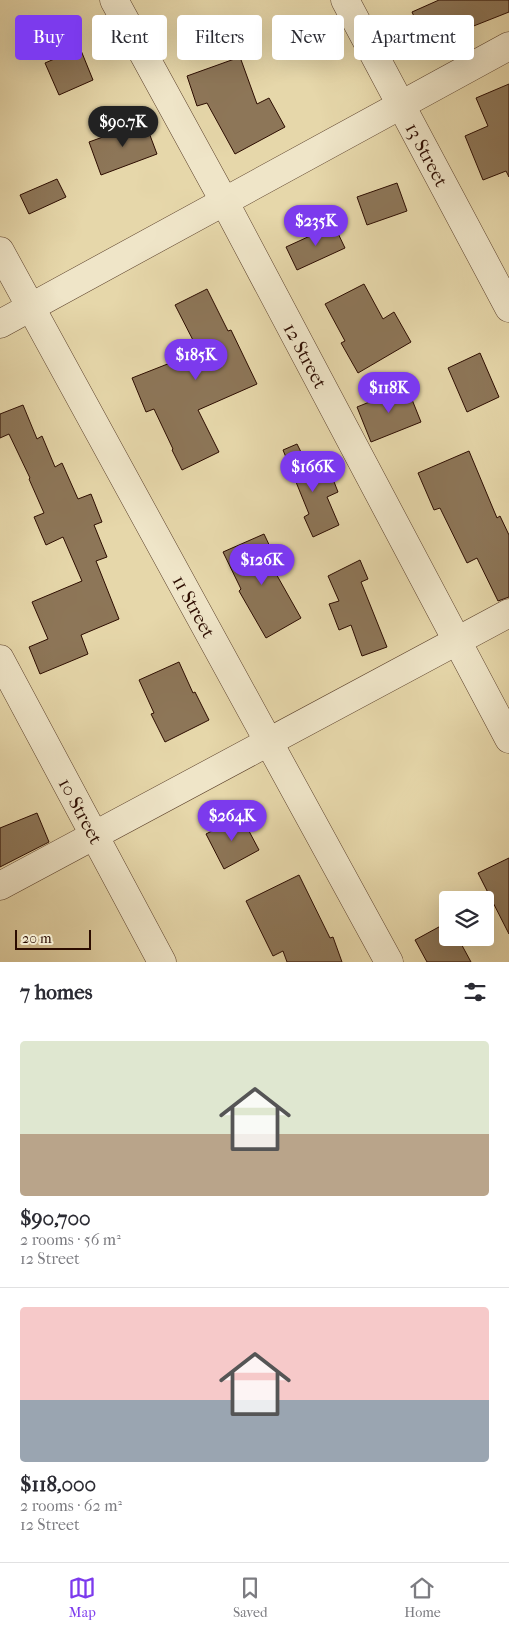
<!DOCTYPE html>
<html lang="en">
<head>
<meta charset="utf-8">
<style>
	body { margin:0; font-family:"IM FELL French Canon",serif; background:#f2f2f3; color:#2b2b33; height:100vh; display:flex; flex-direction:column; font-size:19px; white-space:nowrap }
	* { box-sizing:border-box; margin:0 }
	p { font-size:16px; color:#7c7c81 }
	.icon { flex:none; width:28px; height:28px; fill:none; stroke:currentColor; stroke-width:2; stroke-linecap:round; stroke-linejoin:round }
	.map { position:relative; height:962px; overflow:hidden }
	.sheet { display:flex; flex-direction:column; background:#fff; flex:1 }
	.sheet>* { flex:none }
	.banner { position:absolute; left:15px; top:15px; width:480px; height:45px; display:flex; gap:10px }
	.buttons { position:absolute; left:439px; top:891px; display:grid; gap:10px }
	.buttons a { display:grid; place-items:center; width:55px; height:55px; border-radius:5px; background:#fff; box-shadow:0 5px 20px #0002; font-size:25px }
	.scale { position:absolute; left:15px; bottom:12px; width:76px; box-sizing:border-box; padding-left:5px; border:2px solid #2c0c00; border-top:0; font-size:14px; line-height:18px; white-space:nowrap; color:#2c0c00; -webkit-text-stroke:4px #efe5c8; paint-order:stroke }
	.price { position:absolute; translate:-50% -42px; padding:0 11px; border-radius:18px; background:#7c3aed; color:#fff; font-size:16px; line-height:32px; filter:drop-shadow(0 1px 2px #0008) }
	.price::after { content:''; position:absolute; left:50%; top:30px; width:15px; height:11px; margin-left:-8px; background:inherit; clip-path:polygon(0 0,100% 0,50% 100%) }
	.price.current { background:#222; color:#fff }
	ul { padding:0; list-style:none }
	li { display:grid; align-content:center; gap:10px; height:265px; padding:0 20px }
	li+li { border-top:1px solid #e1e1e2 }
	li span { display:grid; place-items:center; height:155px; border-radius:5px; color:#555 }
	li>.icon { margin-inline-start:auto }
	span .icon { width:90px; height:90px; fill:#fffc; stroke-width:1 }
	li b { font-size:21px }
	h2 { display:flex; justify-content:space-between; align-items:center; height:60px; padding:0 20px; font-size:21px }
	.tag { padding:0 18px; border-radius:5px; background:#fff; box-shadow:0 5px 20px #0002; font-size:18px; line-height:45px }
	.tag.current { background:#7c3aed; color:#fff }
	.tab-bar { display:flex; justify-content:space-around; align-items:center; height:70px; border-top:1px solid #e1e1e2; background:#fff; font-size:14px; color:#7c7c81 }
	.tab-bar a { display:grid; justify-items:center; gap:2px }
	.tab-bar .current { color:#7c3aed }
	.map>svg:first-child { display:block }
	.building { fill:#8d7658; stroke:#2c0c00 }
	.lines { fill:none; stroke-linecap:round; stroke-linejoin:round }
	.minor-casing { stroke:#5a3f2a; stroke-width:29 }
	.minor { stroke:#efe5c8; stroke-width:28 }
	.labels { text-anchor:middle; stroke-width:4.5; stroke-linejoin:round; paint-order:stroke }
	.street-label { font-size:19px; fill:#2c0c00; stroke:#efe5c8 }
</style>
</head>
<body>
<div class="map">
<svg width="509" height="962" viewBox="0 0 509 962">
	<rect width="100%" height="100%" fill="#e6d7aa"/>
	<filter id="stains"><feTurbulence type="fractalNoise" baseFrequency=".004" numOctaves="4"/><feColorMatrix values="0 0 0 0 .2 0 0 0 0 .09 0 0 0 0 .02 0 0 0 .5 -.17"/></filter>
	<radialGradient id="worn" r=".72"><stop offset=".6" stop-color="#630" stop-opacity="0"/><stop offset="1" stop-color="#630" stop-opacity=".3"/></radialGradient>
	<!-- building -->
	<g class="building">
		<path d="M439,0H509V12L461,31L462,33L429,48L424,39L401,46L395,27L416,21L412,12Z"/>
		<path d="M80,48L93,80L59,95L45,63Z"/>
		<path d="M240,57L257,104L269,98L285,127L235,154L207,103L197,106L187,76Z"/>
		<path d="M509,84V177L506,171L483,180L465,136L488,126L476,98Z"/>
		<path d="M145,122L157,154L101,175L89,142Z"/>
		<path d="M57,179L66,197L29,214L20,195Z"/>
		<path d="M397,183L407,211L367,225L357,197Z"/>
		<path d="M334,225L345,248L297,270L286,247Z"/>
		<path d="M364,284L383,319L394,312L411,342L358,373L341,343L345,341L325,304Z"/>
		<path d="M207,289L228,331L231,330L257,384L198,410L219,452L182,470L172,450L173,449L154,409L146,412L132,378L193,354L190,349L196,346L175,305Z"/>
		<path d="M480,353L499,397L467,412L448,368Z"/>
		<path d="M407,387L421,422L371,442L357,407Z"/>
		<path d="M23,405L37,439L42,436L55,467L62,463L78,499L91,494L102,522L94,525L107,557L96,561L119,619L81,635L88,654L40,674L29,647L48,639L32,602L82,581L63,537L46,545L34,517L44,513L29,479L30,478L9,434L0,438V414Z"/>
		<path d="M297,444L315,480L331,474L338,492L327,497L339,525L313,537L304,517L309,514L283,450Z"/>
		<path d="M469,451L497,518L500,516L509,535V597L498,601L477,558L467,563L440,508L434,510L418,473Z"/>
		<path d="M264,534L273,553L266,556L301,618L266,638L239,591L241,589L223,552Z"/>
		<path d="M360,560L368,579L361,582L387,647L362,656L351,625L339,630L329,604L339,601L328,576Z"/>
		<path d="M179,662L193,693L195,692L209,720L165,742L151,714L154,713L139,680Z"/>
		<path d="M37,813L49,842L0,867V828Z"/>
		<path d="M241,816L259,850L224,869L206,834Z"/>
		<path d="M509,858V934L478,873Z"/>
		<path d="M299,875L330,938L333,937L342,962H287L283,951L273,956L246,901Z"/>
		<path d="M448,922V938H458L471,962H427L415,940Z"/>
	</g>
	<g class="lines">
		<!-- minor casing -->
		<g class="minor-casing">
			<g id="minor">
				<path id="s1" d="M114,0L224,201L509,739"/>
				<path id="s2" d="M345,0L509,308"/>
				<path id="s3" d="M0,251L389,962"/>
				<path d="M0,324L509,46"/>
				<path id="s4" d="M0,659L162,962"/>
				<path d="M0,886L509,613"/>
			</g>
		</g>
		<!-- minor -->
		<use href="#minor" class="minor"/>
	</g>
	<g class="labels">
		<!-- street labels -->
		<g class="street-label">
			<text dy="7" stroke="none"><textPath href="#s2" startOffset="175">13 Street</textPath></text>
			<text dy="7" stroke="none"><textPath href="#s1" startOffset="404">12 Street</textPath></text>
			<text dy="7" stroke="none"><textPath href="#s3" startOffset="405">11 Street</textPath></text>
			<text dy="7" stroke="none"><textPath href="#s4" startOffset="172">10 Street</textPath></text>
		</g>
	</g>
	<rect width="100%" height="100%" filter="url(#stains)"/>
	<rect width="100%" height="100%" fill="url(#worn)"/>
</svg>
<div class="buttons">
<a><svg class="icon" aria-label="layers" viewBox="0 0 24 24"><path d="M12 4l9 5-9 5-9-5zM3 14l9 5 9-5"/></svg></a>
</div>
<div class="scale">20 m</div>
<b class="price current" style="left:123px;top:148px">$90.7K</b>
<b class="price" style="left:316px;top:247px">$235K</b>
<b class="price" style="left:196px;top:381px">$185K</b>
<b class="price" style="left:389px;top:414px">$118K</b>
<b class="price" style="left:313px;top:493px">$166K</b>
<b class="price" style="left:262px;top:586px">$126K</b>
<b class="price" style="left:232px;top:842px">$264K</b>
<div class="banner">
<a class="tag current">Buy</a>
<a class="tag">Rent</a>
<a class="tag">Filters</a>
<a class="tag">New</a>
<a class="tag">Apartment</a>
</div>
</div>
<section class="sheet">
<h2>7 homes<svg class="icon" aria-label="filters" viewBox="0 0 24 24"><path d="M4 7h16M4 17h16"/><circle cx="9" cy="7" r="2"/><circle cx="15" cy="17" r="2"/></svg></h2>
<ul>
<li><span style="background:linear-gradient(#dfe7d0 60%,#b9a48a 0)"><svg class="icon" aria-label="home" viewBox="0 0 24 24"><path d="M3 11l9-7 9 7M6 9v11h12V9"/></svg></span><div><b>$90,700</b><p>2 rooms · 56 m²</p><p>12 Street</p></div></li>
<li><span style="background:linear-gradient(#f6c9c9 60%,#9aa5b1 0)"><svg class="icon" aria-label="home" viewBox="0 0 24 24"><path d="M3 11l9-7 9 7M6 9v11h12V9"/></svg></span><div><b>$118,000</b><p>2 rooms · 62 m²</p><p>12 Street</p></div></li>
</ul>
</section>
<nav class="tab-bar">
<a class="current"><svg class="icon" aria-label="map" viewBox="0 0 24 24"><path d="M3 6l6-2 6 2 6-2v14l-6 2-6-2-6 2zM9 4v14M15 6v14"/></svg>Map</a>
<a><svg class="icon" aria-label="saved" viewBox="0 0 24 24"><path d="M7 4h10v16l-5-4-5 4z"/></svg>Saved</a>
<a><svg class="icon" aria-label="home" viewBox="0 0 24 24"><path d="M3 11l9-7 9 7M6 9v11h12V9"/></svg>Home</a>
</nav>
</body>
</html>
